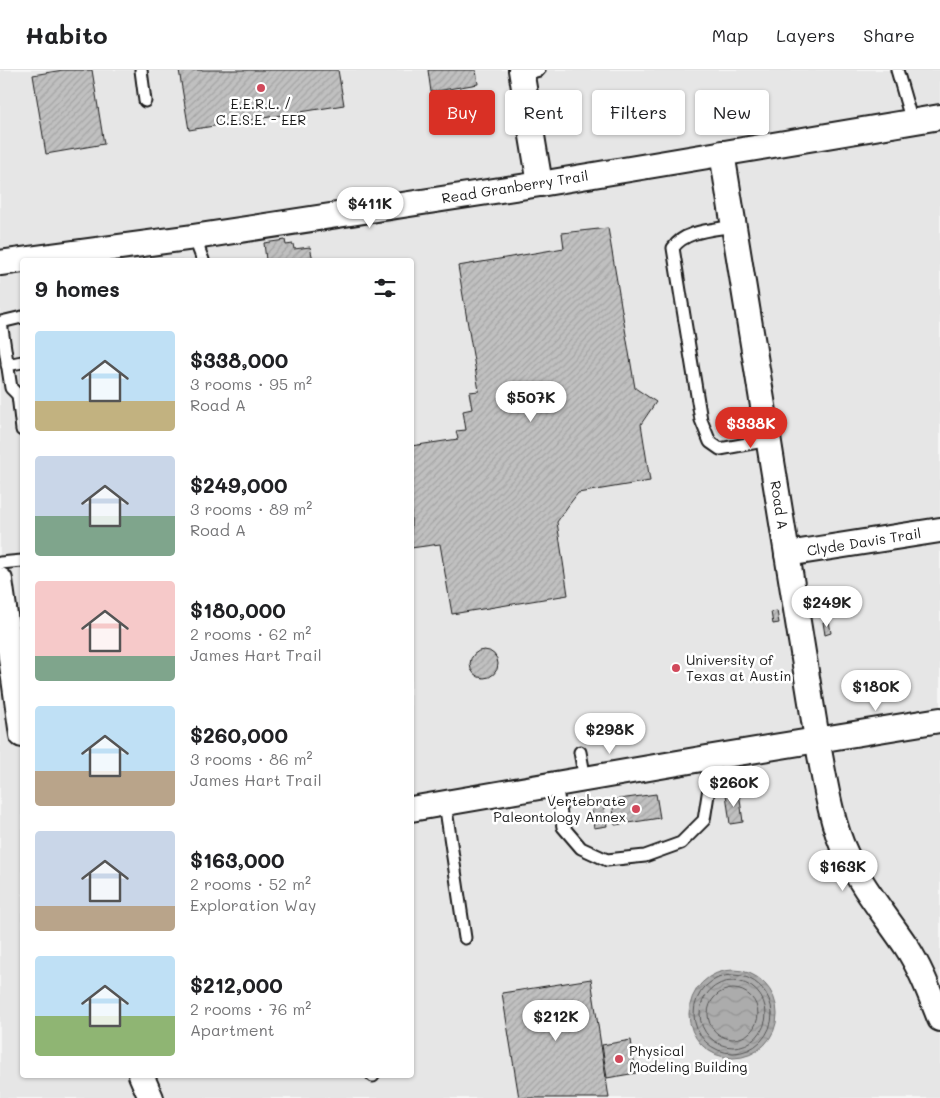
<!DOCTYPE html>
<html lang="en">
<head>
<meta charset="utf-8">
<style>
	body { margin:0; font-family:Mali,sans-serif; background:#f6f6f6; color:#202124; height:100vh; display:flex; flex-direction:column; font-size:19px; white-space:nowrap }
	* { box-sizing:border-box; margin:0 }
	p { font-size:16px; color:#757577 }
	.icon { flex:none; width:28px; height:28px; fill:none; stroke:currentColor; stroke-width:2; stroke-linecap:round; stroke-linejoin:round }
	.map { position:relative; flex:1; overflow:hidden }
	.side { position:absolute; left:20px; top:188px; width:394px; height:820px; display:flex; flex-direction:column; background:#fff; border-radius:5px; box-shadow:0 1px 4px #0004 }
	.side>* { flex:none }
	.banner { position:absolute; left:429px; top:20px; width:436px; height:45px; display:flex; gap:10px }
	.price { position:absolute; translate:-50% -42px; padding:0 11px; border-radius:18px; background:#fff; color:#222; font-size:16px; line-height:32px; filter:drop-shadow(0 1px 2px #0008) }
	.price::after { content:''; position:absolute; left:50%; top:30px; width:15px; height:11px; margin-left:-8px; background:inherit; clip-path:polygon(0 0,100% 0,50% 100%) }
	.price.current { background:#d93025; color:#fff }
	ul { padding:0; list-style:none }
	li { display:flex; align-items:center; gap:15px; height:125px; padding:0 15px }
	li span { display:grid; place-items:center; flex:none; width:140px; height:100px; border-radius:5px; color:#555 }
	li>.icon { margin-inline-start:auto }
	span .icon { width:60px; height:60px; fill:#fffc; stroke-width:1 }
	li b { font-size:21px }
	h2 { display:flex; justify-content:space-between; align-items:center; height:60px; padding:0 15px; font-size:21px }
	.pill { padding:0 18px; border-radius:5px; background:#fff; box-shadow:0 1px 4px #0004; font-size:18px; line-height:45px }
	.pill.current { background:#d93025; color:#fff }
	header { display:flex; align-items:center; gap:30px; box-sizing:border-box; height:70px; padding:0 25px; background:#fff; border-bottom:1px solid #e0e0e0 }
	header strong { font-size:24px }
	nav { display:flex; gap:28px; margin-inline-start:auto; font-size:18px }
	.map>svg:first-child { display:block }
	.built { fill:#e6e6e6; fill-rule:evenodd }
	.water { fill:url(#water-waves); stroke:#727272 }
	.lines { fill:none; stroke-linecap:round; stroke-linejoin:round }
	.shore { stroke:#565656; stroke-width:1 }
	.building { fill:url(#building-hatch); stroke:#1c1c1c }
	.service-casing { stroke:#1c1c1c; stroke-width:15 }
	.minor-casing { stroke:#1c1c1c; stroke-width:28 }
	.service { stroke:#fff; stroke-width:11 }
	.minor { stroke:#fff; stroke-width:24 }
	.poi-dot { fill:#d1495b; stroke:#fff; stroke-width:2 }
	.labels { text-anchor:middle; stroke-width:5; stroke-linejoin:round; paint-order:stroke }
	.poi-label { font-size:14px; fill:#1c1c1c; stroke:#fff; text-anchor:start }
	.street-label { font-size:14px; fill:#1c1c1c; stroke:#fff }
</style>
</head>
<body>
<header>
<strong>Habito</strong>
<nav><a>Map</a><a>Layers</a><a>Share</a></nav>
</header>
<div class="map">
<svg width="940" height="1028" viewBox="0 0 940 1028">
	<defs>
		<pattern id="water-waves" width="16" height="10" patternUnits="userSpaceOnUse" patternTransform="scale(1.25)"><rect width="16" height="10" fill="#acacac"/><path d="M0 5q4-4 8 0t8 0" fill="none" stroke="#939393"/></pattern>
		<pattern id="building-hatch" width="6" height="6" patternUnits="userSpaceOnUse" patternTransform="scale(1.25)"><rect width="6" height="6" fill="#c0c0c0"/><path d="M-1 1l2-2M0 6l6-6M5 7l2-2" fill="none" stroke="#a4a4a4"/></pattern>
	</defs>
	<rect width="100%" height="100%" fill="#f6f6f6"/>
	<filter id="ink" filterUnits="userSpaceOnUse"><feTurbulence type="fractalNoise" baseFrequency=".02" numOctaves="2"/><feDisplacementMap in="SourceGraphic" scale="10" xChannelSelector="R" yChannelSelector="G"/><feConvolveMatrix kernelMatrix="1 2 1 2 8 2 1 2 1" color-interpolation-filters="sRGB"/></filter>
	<g filter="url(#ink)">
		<!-- built -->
		<path class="built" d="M0,0H940V1028H0ZM22,190H411V1005H22Z"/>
		<!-- water -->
		<circle class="water" cx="733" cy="944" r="44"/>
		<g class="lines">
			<!-- shore -->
			<g class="shore">
				<circle cx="733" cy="944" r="39"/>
				<circle cx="733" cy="944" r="33"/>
				<circle cx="733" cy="944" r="25"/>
			</g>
		</g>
		<!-- building -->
		<g class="building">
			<path d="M63,0H92L104,74L46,84L33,5Z"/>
			<path d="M179,0H338L344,35L189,60Z"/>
			<path d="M428,0H476L478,14L431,22Z"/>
			<path d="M608,158L635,318L656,332L641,354L650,411L578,423L568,436L557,452L568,525L452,544L440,474L411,478V376L458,369L456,361L466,360L463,341L472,339L469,322L479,321L458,196L564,178L562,163Z"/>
			<path d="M285,170L286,175L293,174L294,179L310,177L313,190H266L264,173Z"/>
			<path d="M777,541L779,553L773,554L771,542Z"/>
			<path d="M829,551L831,563L825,565L823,552Z"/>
			<circle cx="484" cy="594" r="14"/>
			<path d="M739,722L743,752L730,754L726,724Z"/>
			<path d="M656,724L660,748L615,755L612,730Z"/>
			<path d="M603,732L607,756L594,758L591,734Z"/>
			<path d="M591,909L609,1028H519L502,923Z"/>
			<path d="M631,970L636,1003L607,1008L602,975Z"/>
		</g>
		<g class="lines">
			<!-- service casing -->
			<g class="service-casing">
				<g id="service">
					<path d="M141,0L145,31"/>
					<path d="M897,0L912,52"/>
					<path d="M522,5L539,0"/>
					<path d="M734,156C714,160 685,160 673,178L701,350L710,372L720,379L769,370"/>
					<path d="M194,167L203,190"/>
					<path d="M22,247L1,252L11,318L18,325L22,324"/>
					<path d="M7,295L22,292"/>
					<path d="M18,325L22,360"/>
					<path d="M0,493L22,491"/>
					<path d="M580,682L585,709"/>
					<path d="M556,714L563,757L581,778L607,790L645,786L681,773L704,750L709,718L707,688"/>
					<path d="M445,733L465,868"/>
					<path d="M372,1005L373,1006"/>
				</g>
			</g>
			<!-- minor casing -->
			<g class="minor-casing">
				<g id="minor">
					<path d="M521,0L540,114"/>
					<path d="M722,83L817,669C824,705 830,751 846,784C863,819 885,845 906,876C921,899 930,924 940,949"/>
					<path d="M0,193L194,167L540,114L940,47"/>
					<path d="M787,484L940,460"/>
					<path d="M0,510L22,665"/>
					<path d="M411,739L707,688L940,650"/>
					<path d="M141,1005L151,1028"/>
				</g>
			</g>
			<!-- service -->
			<use href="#service" class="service"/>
			<!-- minor -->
			<use href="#minor" class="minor"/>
		</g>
	</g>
	<!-- markers -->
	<g class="poi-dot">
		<circle cx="261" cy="18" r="5"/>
		<circle cx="676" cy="598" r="5"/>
		<circle cx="636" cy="739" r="5"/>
		<circle cx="619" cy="989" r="5"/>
	</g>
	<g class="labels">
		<!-- poi labels -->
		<g class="poi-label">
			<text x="261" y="39" text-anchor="middle">E.E.R.L. /<tspan x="261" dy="16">C.E.S.E. - EER</tspan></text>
			<text x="686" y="595">University of<tspan x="686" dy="16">Texas at Austin</tspan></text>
			<text x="626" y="736" text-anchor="end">Vertebrate<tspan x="626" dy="16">Paleontology Annex</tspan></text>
			<text x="629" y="986">Physical<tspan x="629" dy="16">Modeling Building</tspan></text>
		</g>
		<!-- street labels -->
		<g class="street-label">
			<text transform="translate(515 117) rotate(-9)" y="5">Read Granberry Trail</text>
			<text transform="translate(779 435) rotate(81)" y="5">Road A</text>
			<text transform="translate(864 472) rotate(-9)" y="5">Clyde Davis Trail</text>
		</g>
	</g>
</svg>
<b class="price" style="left:370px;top:159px">$411K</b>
<b class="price" style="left:531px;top:353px">$507K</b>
<b class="price current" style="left:751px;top:379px">$338K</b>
<b class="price" style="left:827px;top:558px">$249K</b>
<b class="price" style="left:876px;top:642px">$180K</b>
<b class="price" style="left:610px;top:685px">$298K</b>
<b class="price" style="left:734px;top:738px">$260K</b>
<b class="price" style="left:843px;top:822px">$163K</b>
<b class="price" style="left:556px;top:972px">$212K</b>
<div class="banner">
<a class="pill current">Buy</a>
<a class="pill">Rent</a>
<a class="pill">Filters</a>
<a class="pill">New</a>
</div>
<section class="side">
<h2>9 homes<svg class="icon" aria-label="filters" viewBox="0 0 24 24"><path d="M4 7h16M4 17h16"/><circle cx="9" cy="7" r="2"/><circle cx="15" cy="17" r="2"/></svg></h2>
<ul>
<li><span style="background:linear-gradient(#bfe0f5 70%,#c2b280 0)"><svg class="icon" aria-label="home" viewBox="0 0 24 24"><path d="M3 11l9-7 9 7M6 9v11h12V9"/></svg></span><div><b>$338,000</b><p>3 rooms · 95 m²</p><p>Road A</p></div></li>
<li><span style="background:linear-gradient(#c9d6e8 60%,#7fa58c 0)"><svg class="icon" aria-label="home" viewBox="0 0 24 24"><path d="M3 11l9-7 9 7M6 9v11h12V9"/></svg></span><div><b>$249,000</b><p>3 rooms · 89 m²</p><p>Road A</p></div></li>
<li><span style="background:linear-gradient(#f6c9c9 75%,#7fa58c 0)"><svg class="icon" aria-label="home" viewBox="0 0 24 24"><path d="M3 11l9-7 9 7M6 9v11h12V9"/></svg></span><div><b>$180,000</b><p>2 rooms · 62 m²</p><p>James Hart Trail</p></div></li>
<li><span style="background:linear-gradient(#bfe0f5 65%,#b9a48a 0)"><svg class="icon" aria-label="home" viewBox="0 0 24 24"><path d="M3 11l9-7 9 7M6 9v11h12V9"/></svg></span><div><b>$260,000</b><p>3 rooms · 86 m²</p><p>James Hart Trail</p></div></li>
<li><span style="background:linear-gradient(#c9d6e8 75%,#b9a48a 0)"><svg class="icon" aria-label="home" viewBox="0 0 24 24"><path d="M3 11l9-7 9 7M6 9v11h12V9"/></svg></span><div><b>$163,000</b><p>2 rooms · 52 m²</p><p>Exploration Way</p></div></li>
<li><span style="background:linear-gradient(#bfe0f5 60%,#8fb573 0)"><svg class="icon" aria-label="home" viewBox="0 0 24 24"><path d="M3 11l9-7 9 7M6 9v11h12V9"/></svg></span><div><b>$212,000</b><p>2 rooms · 76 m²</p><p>Apartment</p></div></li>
</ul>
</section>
</div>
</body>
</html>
